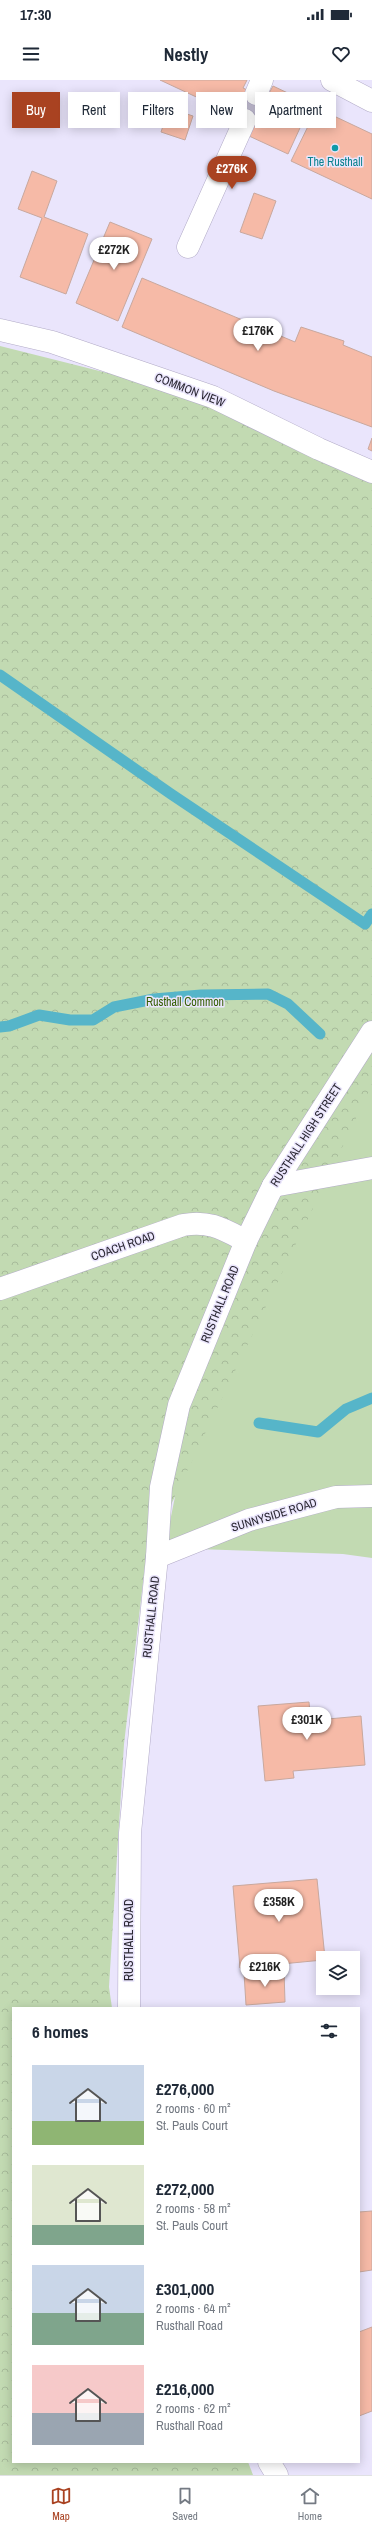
<!DOCTYPE html>
<html lang="en">
<head>
<meta charset="utf-8">
<style>
	body { margin:0; font-family:"Archivo Narrow",sans-serif; background:#f2f2f3; color:#1f2937; height:100vh; display:flex; flex-direction:column; font-size:15px; white-space:nowrap }
	* { box-sizing:border-box; margin:0 }
	p { font-size:13px; color:#747a83 }
	.icon { flex:none; width:22px; height:22px; fill:none; stroke:currentColor; stroke-width:2; stroke-linecap:round; stroke-linejoin:round }
	.map { position:relative; flex:1; overflow:hidden }
	.panel { position:absolute; left:12px; top:1927px; width:348px; height:456px; display:flex; flex-direction:column; background:#fff; border-radius:0px; box-shadow:0 2px 10px #0003 }
	.panel>* { flex:none }
	.guide { position:absolute; left:12px; top:12px; width:348px; height:36px; display:flex; gap:8px }
	.tools { position:absolute; left:316px; top:1871px; display:grid; gap:8px }
	.tools a { display:grid; place-items:center; width:44px; height:44px; border-radius:0px; background:#fff; box-shadow:0 2px 10px #0003; font-size:20px }
	.price { position:absolute; translate:-50% -34px; padding:0 9px; border-radius:14px; background:#fff; color:#222; font-size:13px; line-height:26px; filter:drop-shadow(0 1px 2px #0008) }
	.price::after { content:''; position:absolute; left:50%; top:24px; width:12px; height:9px; margin-left:-6px; background:inherit; clip-path:polygon(0 0,100% 0,50% 100%) }
	.price.selected { background:#a94221; color:#fff }
	ul { padding:0; list-style:none }
	li { display:flex; align-items:center; gap:12px; height:100px; padding:0 20px }
	li span { display:grid; place-items:center; flex:none; width:112px; height:80px; border-radius:0px; color:#555 }
	li>.icon { margin-inline-start:auto }
	span .icon { width:48px; height:48px; fill:#fffc; stroke-width:1 }
	li b { font-size:17px }
	h2 { display:flex; justify-content:space-between; align-items:center; height:48px; padding:0 20px; font-size:17px }
	.tag { padding:0 14px; border-radius:0px; background:#fff; box-shadow:0 2px 10px #0003; font-size:14px; line-height:36px }
	.tag.selected { background:#a94221; color:#fff }
	.status { display:flex; justify-content:space-between; align-items:center; height:28px; padding:0 20px; background:#fff; direction:ltr }
	.status svg { height:11px; fill:currentColor }
	header { display:flex; justify-content:space-between; align-items:center; height:52px; padding:0 20px; background:#fff; font-size:18px; font-weight:700 }
	.menu { display:flex; justify-content:space-around; align-items:center; height:56px; border-top:1px solid #e0e1e3; background:#fff; font-size:11px; color:#747a83 }
	.menu a { display:grid; justify-items:center; gap:2px }
	.menu .selected { color:#a94221 }
	.map>svg:first-child { display:block }
	.grass { fill:#c2dab2 }
	.forest { fill:url(#forest-crowns) }
	.lines { fill:none; stroke-linecap:round; stroke-linejoin:round }
	.stream { stroke:#56b5c9; stroke-width:11 }
	.building { fill:#f6baa7; stroke:#c8a89e }
	.minor-tunnel { stroke:#c4bfd4; stroke-width:22; stroke-dasharray:22 11; stroke-linecap:butt }
	.minor-casing { stroke:#b2abc7; stroke-width:23 }
	.minor { stroke:#fff; stroke-width:22 }
	.culture-dot { fill:#0f9aa8; stroke:#eae5fc; stroke-width:1.5 }
	.labels { text-anchor:middle; stroke-width:3; stroke-linejoin:round; paint-order:stroke }
	.culture-label { font-size:12px; fill:#0d838f; stroke:#eae5fc }
	.street-label { font-size:12px; fill:#2a2732; stroke:#eae5fc }
	.park-label { font-size:12px; fill:#345e00; stroke:#eae5fc }
</style>
</head>
<body>
<div class="status"><b>17:30</b><svg viewBox="0 0 49 12"><path d="M0 12V9h3v3zM5 12V6h3v6zM10 12V3h3v9zM15 12V0h3v12zM26 1h20v11H26zM47 4h2v5h-2z"/></svg></div>
<header><svg class="icon" aria-label="menu" viewBox="0 0 24 24"><path d="M4 6h16M4 12h16M4 18h16"/></svg>Nestly<svg class="icon" aria-label="heart" viewBox="0 0 24 24"><path d="M12 20l-8-8c-3-5 5-10 8-4 3-6 11-1 8 4z"/></svg></header>
<div class="map">
<svg width="372" height="2395" viewBox="0 0 372 2395">
	<defs>
		<pattern id="forest-crowns" width="20" height="18" patternUnits="userSpaceOnUse"><rect width="20" height="18" fill="#c2dab2"/><path d="M2 6a3 3 0 1 1 6 0M12 15a3 3 0 1 1 6 0" fill="none" stroke="#a7bb9a"/></pattern>
	</defs>
	<rect width="100%" height="100%" fill="#eae5fc"/>
	<!-- grass -->
	<path class="grass" d="M372,983V1478L343,1474L196,1469L162,1481L182,1382Z"/>
	<!-- forest -->
	<path class="forest" d="M0,266L219,321L372,392V1005L146,1477L124,1664L109,1907L112,1928H13V2382H248L253,2395H0Z"/>
	<g class="lines">
		<!-- stream -->
		<g class="stream">
			<path d="M0,595L171,714L365,844L372,834"/>
			<path d="M0,947L9,946L39,935L70,940H93L114,927L154,919L201,915L268,914L288,924L320,954"/>
			<path d="M259,1343L318,1352L346,1329L372,1318"/>
		</g>
	</g>
	<!-- building -->
	<g class="building">
		<path d="M160,0H247L243,8L266,19L273,6L311,24L288,74L249,56L254,44Z"/>
		<path d="M169,28L193,36L185,60L161,52Z"/>
		<path d="M317,28L372,54V119L291,81Z"/>
		<path d="M32,91L57,101L44,137L88,154L66,214L20,197L42,138L18,129Z"/>
		<path d="M254,113L276,121L262,159L240,152Z"/>
		<path d="M110,142L152,159L118,241L76,223Z"/>
		<path d="M142,198L295,262L301,247L344,261L343,265L372,277V347L274,311L122,247Z"/>
		<path d="M372,358V371L368,369Z"/>
		<path d="M309,1622L311,1644L329,1643L328,1639L361,1636L365,1685L293,1691L294,1698L265,1701L258,1626Z"/>
		<path d="M317,1799L325,1878L323,1880L240,1888L233,1806Z"/>
		<path d="M284,1891L285,1922L246,1925L244,1893Z"/>
		<path d="M372,2131V2190L359,2192V2132Z"/>
		<path d="M372,2247V2331L359,2336V2252Z"/>
	</g>
	<g class="lines">
		<!-- minor-tunnel -->
		<path class="minor-tunnel" d="M245,40L256,14"/>
		<!-- minor casing -->
		<g class="minor-casing">
			<g id="minor">
				<path d="M332,0L372,21"/>
				<path d="M256,14L262,0"/>
				<path d="M188,167L245,40"/>
				<path d="M0,250L52,262L213,317L319,369L372,392"/>
				<path d="M273,1106L372,1088"/>
				<path d="M0,1209L183,1145C209,1140 223,1149 246,1161"/>
				<path d="M157,1477L249,1440L336,1417L372,1416"/>
				<path d="M129,1928L130,1753L157,1477L161,1407L179,1325L246,1161L273,1106L372,952"/>
				<path d="M269,2382L277,2395"/>
			</g>
		</g>
		<!-- minor -->
		<use href="#minor" class="minor"/>
	</g>
	<!-- markers -->
	<circle class="culture-dot" cx="335" cy="68" r="4"/>
	<g class="labels">
		<!-- culture labels -->
		<g class="culture-label">
			<text x="335" y="86">The Rusthall</text>
		</g>
		<!-- street labels -->
		<g class="street-label">
			<text transform="translate(190 310) rotate(21)" y="4">COMMON VIEW</text>
			<text transform="translate(306 1055) rotate(-57)" y="4">RUSTHALL HIGH STREET</text>
			<text transform="translate(123 1166) rotate(-19)" y="4">COACH ROAD</text>
			<text transform="translate(220 1224) rotate(-68)" y="4">RUSTHALL ROAD</text>
			<text transform="translate(274 1435) rotate(-17)" y="4">SUNNYSIDE ROAD</text>
			<text transform="translate(151 1537) rotate(-84)" y="4">RUSTHALL ROAD</text>
			<text transform="translate(129 1860) rotate(-90)" y="4">RUSTHALL ROAD</text>
		</g>
		<!-- park labels -->
		<g class="park-label">
			<text x="185" y="926">Rusthall Common</text>
		</g>
	</g>
</svg>
<div class="tools">
<a><svg class="icon" aria-label="layers" viewBox="0 0 24 24"><path d="M12 4l9 5-9 5-9-5zM3 14l9 5 9-5"/></svg></a>
</div>
<b class="price selected" style="left:232px;top:110px">£276K</b>
<b class="price" style="left:114px;top:191px">£272K</b>
<b class="price" style="left:258px;top:272px">£176K</b>
<b class="price" style="left:307px;top:1661px">£301K</b>
<b class="price" style="left:279px;top:1843px">£358K</b>
<b class="price" style="left:265px;top:1908px">£216K</b>
<div class="guide">
<a class="tag selected">Buy</a>
<a class="tag">Rent</a>
<a class="tag">Filters</a>
<a class="tag">New</a>
<a class="tag">Apartment</a>
</div>
<section class="panel">
<h2>6 homes<svg class="icon" aria-label="filters" viewBox="0 0 24 24"><path d="M4 7h16M4 17h16"/><circle cx="9" cy="7" r="2"/><circle cx="15" cy="17" r="2"/></svg></h2>
<ul>
<li><span style="background:linear-gradient(#c9d6e8 70%,#8fb573 0)"><svg class="icon" aria-label="home" viewBox="0 0 24 24"><path d="M3 11l9-7 9 7M6 9v11h12V9"/></svg></span><div><b>£276,000</b><p>2 rooms · 60 m²</p><p>St. Pauls Court</p></div></li>
<li><span style="background:linear-gradient(#dfe7d0 75%,#7fa58c 0)"><svg class="icon" aria-label="home" viewBox="0 0 24 24"><path d="M3 11l9-7 9 7M6 9v11h12V9"/></svg></span><div><b>£272,000</b><p>2 rooms · 58 m²</p><p>St. Pauls Court</p></div></li>
<li><span style="background:linear-gradient(#c9d6e8 60%,#7fa58c 0)"><svg class="icon" aria-label="home" viewBox="0 0 24 24"><path d="M3 11l9-7 9 7M6 9v11h12V9"/></svg></span><div><b>£301,000</b><p>2 rooms · 64 m²</p><p>Rusthall Road</p></div></li>
<li><span style="background:linear-gradient(#f6c9c9 60%,#9aa5b1 0)"><svg class="icon" aria-label="home" viewBox="0 0 24 24"><path d="M3 11l9-7 9 7M6 9v11h12V9"/></svg></span><div><b>£216,000</b><p>2 rooms · 62 m²</p><p>Rusthall Road</p></div></li>
</ul>
</section>
</div>
<nav class="menu">
<a class="selected"><svg class="icon" aria-label="map" viewBox="0 0 24 24"><path d="M3 6l6-2 6 2 6-2v14l-6 2-6-2-6 2zM9 4v14M15 6v14"/></svg>Map</a>
<a><svg class="icon" aria-label="saved" viewBox="0 0 24 24"><path d="M7 4h10v16l-5-4-5 4z"/></svg>Saved</a>
<a><svg class="icon" aria-label="home" viewBox="0 0 24 24"><path d="M3 11l9-7 9 7M6 9v11h12V9"/></svg>Home</a>
</nav>
</body>
</html>
